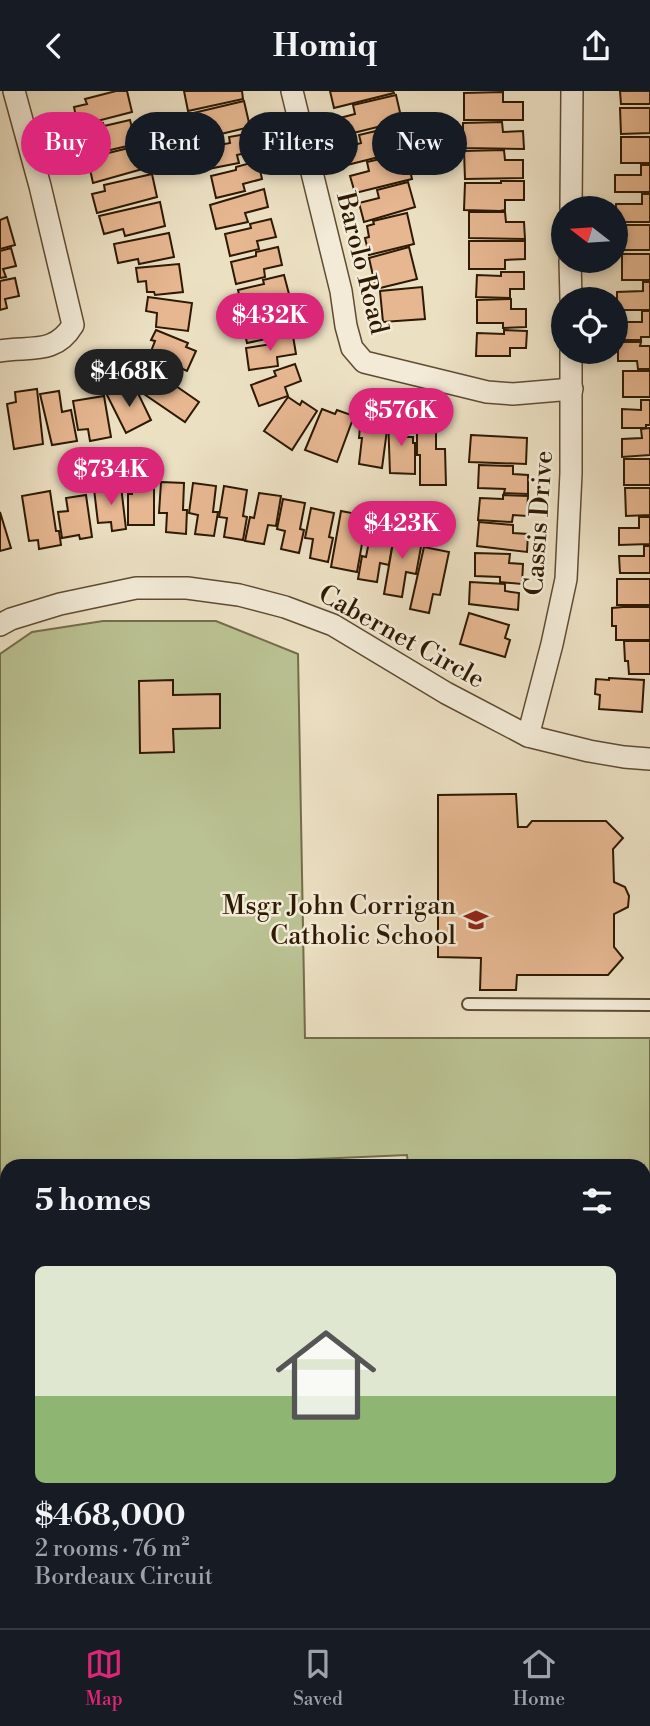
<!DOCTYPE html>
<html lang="en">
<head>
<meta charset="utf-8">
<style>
	body { margin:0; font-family:"Libre Bodoni",serif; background:#20242c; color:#f1f3f6; height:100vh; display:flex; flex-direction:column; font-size:26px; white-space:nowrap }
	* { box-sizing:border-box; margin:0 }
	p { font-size:23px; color:#9ea1a6 }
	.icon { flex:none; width:38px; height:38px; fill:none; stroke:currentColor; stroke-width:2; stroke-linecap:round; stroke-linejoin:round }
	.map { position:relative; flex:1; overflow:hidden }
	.sheet { position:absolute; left:0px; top:1068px; width:651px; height:471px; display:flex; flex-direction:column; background:#171b24; border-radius:21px 21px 0 0; box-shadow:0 4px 10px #0003 }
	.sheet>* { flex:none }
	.top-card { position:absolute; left:21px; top:21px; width:609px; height:63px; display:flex; gap:14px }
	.needle { width:46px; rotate:287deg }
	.tools { position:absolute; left:551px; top:105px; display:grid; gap:14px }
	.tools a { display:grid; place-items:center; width:77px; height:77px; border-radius:50%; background:#171b24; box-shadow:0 4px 10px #0003; font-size:35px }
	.price { position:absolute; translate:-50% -60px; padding:0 16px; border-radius:24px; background:#db2777; color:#fff; font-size:23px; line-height:46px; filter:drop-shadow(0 2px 4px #0008) }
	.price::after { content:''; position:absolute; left:50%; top:42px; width:21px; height:16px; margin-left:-10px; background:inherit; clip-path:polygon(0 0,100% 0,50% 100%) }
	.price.active { background:#222; color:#fff }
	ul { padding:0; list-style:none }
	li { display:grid; align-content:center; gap:14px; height:371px; padding:0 35px }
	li+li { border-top:2px solid #363941 }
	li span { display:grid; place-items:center; height:217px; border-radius:10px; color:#555 }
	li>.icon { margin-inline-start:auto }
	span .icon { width:126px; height:126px; fill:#fffc; stroke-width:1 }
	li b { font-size:30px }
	h2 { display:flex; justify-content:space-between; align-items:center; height:84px; padding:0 35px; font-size:30px }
	.pill { padding:0 24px; border-radius:32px; background:#171b24; box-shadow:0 4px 10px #0003; font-size:24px; line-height:63px }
	.pill.active { background:#db2777; color:#fff }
	header { display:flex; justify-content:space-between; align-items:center; height:91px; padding:0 35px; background:#171b24; font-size:32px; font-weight:700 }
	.tabs { display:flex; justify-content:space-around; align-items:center; height:98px; border-top:2px solid #363941; background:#171b24; font-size:19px; color:#9ea1a6 }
	.tabs a { display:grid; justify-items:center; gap:4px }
	.tabs .active { color:#db2777 }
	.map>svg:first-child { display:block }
	.green { fill:#bac192; stroke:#746d4a; stroke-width:2 }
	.building { fill:#e6b791; stroke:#2e1902; stroke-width:2 }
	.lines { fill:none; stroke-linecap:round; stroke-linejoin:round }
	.service-casing { stroke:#5e4b32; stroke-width:14 }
	.minor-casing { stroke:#5e4b32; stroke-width:24 }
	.service { stroke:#f3ebd8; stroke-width:10 }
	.minor { stroke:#f3ebd8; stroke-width:21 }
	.labels { text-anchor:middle; stroke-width:5; stroke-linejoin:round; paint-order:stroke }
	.street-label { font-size:26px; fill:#2e1902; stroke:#f3ebd8 }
	.poi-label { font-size:26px; fill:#2e1902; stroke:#f3ebd8; text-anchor:end }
</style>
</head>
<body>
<header><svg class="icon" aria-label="back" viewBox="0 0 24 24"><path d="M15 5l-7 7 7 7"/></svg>Homiq<svg class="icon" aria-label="share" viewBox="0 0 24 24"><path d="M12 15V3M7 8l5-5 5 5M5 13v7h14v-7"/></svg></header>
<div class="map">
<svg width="650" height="1537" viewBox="0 0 650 1537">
	<rect width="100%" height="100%" fill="#ece0c3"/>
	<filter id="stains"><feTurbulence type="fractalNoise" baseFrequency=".00286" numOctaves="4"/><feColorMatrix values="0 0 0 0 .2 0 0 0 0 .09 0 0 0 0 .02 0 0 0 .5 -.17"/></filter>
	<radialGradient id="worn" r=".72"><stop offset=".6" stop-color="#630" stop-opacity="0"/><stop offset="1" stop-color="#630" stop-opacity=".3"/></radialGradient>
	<!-- green -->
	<path class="green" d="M103,530H216L298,563L305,947H650V1108H644V1074H408L407,1064L179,1074H7V1120H0V563L32,541Z"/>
	<!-- building -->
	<g class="building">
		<path d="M116,0H127L132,21L78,35L74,16L87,13L85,8Z"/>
		<path d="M184,0H242L243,8L188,20Z"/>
		<path d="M330,0H393L394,2L334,17Z"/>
		<path d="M620,0H650V13H621Z"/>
		<path d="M503,1V11H523V29H464V2Z"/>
		<path d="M396,4L402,30L341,45L336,28L355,23L353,14Z"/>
		<path d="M244,10L250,36L196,49L189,23Z"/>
		<path d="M620,17H650V42L621,43Z"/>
		<path d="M130,29L136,53L106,60L104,51L85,56L80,37L103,32L104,35Z"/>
		<path d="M502,31L503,41L523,40L524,58L463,57V32Z"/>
		<path d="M401,34L407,59L347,74L343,57L361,52L359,44Z"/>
		<path d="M252,42L255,60L237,64L239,72L208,78L204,57L230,52L229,46Z"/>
		<rect x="621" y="46" width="29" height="26"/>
		<path d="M141,54L146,77L93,92L89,74L101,71L100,64Z"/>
		<path d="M504,59L505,69H523V87L465,88L464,60Z"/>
		<path d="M406,62L412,88L355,102L350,85L369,80L367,71Z"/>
		<path d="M258,70L262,88L243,93L245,100L216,107L211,85L236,79V76Z"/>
		<path d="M641,74H650V101H615V84H641Z"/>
		<path d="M152,83L157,106L97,122L92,103L105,100L104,94Z"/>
		<path d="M501,90H524V109H505V119L500,120L464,119L465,92H501Z"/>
		<path d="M408,91L415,116L364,131L359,112L379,107L377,99Z"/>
		<path d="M264,98L268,116L245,122L248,131L216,138L210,114Z"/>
		<path d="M642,103H650V131H616V113H642Z"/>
		<path d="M160,111L165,135L125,145L123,138L104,143L99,125Z"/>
		<path d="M469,121H505L506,131H524L525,148L469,147Z"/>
		<path d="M407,122L414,153L369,164L365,147L369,146L367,135L374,133L373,130Z"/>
		<path d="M7,126L15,154L0,158V129Z"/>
		<path d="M271,128L276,146L257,150L259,158L230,165L225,143L251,137L250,133Z"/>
		<rect x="621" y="134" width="29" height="25"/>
		<path d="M169,142L174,166L139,173L138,168L118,172L114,153Z"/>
		<path d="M469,150H525V168L505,169V178H469Z"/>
		<path d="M278,156L282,174L264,178L265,186L236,193L231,171L256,165V161Z"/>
		<path d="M409,156L417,188L376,198L369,167Z"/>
		<path d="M11,157L16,175L3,178L6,186L0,187V160Z"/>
		<rect x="622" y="163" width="28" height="26"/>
		<path d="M179,173L183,201L155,204L154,201H147L146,190L138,191L136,177Z"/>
		<path d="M501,181H524V198H510V207L476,206L477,184L501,185Z"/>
		<path d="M284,184L289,203L270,207L272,215L243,221L238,199L264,193L263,189Z"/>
		<path d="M15,187L19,205L5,208L7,217L0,219V190Z"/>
		<path d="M643,191H650V219H617V201L643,200Z"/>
		<path d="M422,196L425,228L383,231L380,200Z"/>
		<path d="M148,206L192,212L188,240L156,236L157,222L146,220Z"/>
		<path d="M511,208V218H526V236L503,237V232H477V209Z"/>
		<path d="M289,215L293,233L274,237L276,246L247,252L242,230L268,224V220Z"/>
		<path d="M642,220H650V246H641V249H618L617,231H642Z"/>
		<path d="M156,239L188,252L186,256L196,260L187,280L150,263L155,250L151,249Z"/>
		<path d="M504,239L527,240L526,257H510V265H476L477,242L504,243Z"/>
		<path d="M293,245L296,263L277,266L278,275L249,279L246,257L272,253L271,248Z"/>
		<path d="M618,251H641L640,255H650V278H638L637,270H618Z"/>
		<path d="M145,266L179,290L176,295L199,311L185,331L144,303L150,294L133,282Z"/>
		<path d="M295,273L301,290L285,296L288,305L259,315L251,294L276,285L274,280Z"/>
		<rect x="623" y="280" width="27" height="26"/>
		<path d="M119,296L124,304L136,298L151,329L126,342L106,302Z"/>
		<path d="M37,298L43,353L14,358L7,313L16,311L15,301Z"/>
		<path d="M59,300L62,321L71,319L77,350L52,354L40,303Z"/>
		<path d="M104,305L111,346L90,350L88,338L78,339L73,310Z"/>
		<path d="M288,306L300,314L302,310L317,320L292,359L264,340Z"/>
		<path d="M641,309H650V334H646V337H622V318L641,319Z"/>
		<path d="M322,318L335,323L337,319L354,325L337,371L305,359Z"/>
		<path d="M361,325L379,328L378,338L387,339L382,377L359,373L362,347H359Z"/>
		<path d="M388,327H407V346H413V352H415V383L390,382Z"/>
		<path d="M650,337V364L622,366V348L642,347L641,338Z"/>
		<path d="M415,338H436V358H445L446,394H420V364H417V341Z"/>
		<path d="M471,344L527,347L526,373L469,371Z"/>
		<rect x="624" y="368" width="26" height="26"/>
		<path d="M479,374L513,375V383L528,384V403L504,402L505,398L478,397Z"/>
		<path d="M132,391H154V434H128V403H132Z"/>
		<path d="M161,391L184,392L183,419H187L186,443L166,441L167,422H159Z"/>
		<path d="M193,392L216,395L213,421H218L214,445L195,443L198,424L189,422Z"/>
		<path d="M121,395L126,438L112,440L111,431L98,432L94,398Z"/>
		<path d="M224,395L247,399L243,425L247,426L243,449L224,446L227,427L219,426Z"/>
		<path d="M625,397H650V424L626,425Z"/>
		<path d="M50,400L56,440H59L61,454L39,458L38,449L29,450L22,405Z"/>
		<path d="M259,402L281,405L276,435L268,434L264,453L245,450L250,426L254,427Z"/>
		<path d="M86,404L92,446L80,448L79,444L62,447L58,421L68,420L66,407Z"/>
		<path d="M503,404L528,405L527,425L513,424L512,431L478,429L480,407L503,408Z"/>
		<path d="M283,408L305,412L300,438L304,439L299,462L281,458L285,440L277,438Z"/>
		<path d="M311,417L334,422L329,446L333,447L328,471L310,467L313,448L305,447Z"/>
		<path d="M341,420L367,425L357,481L331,476Z"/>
		<path d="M0,421L11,457L0,460Z"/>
		<path d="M639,426H650V453L619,454V437H639Z"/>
		<path d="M479,431L513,434V442L528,443L527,461L477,455Z"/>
		<path d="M371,440L394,445L389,474L380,472L377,491L358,488L362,465L366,466Z"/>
		<path d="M395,440L423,445L416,483L406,481L402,506L384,503Z"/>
		<path d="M644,455H650V482H620L619,465H644Z"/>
		<path d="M424,456L449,461L440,504L433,503L429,522L410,518Z"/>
		<path d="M475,462L510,463L509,472L523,473L522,493L500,491V486L475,485Z"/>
		<rect x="617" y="488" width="33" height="26"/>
		<path d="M470,491L505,493V500L519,502L518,519L469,513Z"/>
		<path d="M623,516H650V549H616V535H612V517Z"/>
		<path d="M469,522L509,534L505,547L510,549L505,566L460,553Z"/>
		<path d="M624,550H650V583H629L628,570H625Z"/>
		<path d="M609,587L644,589L642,621L599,618L600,604L595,603L596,588L609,589Z"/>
		<path d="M173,589V604L220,603V637L173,638L174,661L140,662L139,590Z"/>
		<path d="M516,703L518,736H527L532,730H606L623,747L613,758L614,791L625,796L629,805L628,816L614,823V856L623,867L608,884H517L516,899H480L481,867L438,866V704Z"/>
		<rect x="644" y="1221" width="6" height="48"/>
		<rect x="0" y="1254" width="7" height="178"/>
		<rect x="644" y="1318" width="6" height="131"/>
	</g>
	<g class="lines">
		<!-- service casing -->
		<g class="service-casing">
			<g id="service">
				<path d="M468,913L650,914"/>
				<path d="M644,1151H650"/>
				<path d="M0,1161H7"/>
				<path d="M644,1301L650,1300"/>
				<path d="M478,1531L479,1537"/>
			</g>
		</g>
		<!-- minor casing -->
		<g class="minor-casing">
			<g id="minor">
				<path d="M292,0L341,200L346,235L352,257L364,271L487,301L513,303L572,298"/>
				<path d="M571,117L572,0"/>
				<path d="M570,170L571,208"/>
				<path d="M0,260C30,255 55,264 73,234L40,95L14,0"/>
				<path d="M0,534L11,528L60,513L136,497H187L239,504L285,516L333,534L446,602L528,645L589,660L624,666L650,668"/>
				<path d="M528,645L552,553L566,488L571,382V261"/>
				<path d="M644,1515H650"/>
				<path d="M0,1535L113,1531"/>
			</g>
		</g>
		<!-- service -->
		<use href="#service" class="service"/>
		<!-- minor -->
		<use href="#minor" class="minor"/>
	</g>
	<!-- icons -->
	<defs>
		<g id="school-bare" transform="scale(1.89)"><path d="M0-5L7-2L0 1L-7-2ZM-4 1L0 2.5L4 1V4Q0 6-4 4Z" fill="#8f2418" stroke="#f3ebd8" stroke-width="2.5" paint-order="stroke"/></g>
	</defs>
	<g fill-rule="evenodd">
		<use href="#school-bare" x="476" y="829"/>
	</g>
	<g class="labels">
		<!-- street labels -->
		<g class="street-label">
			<text transform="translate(363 172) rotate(76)" y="9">Barolo Road</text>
			<text transform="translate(538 432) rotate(-86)" y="9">Cassis Drive</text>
			<text transform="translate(402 545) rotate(29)" y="9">Cabernet Circle</text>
		</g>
		<!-- poi labels -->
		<g class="poi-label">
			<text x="456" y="823">Msgr John Corrigan<tspan x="456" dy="30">Catholic School</tspan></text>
		</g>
	</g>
	<rect width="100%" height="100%" filter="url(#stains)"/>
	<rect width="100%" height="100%" fill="url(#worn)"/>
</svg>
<div class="tools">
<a><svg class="needle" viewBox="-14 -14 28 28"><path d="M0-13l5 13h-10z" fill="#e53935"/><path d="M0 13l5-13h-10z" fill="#9ea1a6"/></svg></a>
<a><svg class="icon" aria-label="locate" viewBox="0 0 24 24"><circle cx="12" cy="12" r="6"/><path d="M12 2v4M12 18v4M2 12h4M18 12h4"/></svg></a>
</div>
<b class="price" style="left:270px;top:262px">$432K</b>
<b class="price active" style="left:129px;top:318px">$468K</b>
<b class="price" style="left:401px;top:357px">$576K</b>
<b class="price" style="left:111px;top:416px">$734K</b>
<b class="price" style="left:402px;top:470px">$423K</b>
<div class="top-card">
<a class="pill active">Buy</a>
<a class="pill">Rent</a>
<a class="pill">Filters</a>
<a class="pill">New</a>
</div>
<section class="sheet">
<h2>5 homes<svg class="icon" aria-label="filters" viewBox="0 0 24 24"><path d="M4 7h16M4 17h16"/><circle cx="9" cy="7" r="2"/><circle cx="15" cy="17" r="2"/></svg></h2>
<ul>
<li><span style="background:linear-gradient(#dfe7d0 60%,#8fb573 0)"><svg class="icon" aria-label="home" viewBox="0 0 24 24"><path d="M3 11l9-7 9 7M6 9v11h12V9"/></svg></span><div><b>$468,000</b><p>2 rooms · 76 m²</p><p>Bordeaux Circuit</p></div></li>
</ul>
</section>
</div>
<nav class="tabs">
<a class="active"><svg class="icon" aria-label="map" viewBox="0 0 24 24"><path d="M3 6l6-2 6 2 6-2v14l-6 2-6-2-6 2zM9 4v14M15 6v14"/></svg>Map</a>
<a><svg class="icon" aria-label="saved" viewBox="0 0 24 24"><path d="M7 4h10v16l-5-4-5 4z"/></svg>Saved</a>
<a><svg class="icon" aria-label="home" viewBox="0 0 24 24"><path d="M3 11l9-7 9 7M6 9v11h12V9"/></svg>Home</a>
</nav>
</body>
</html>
